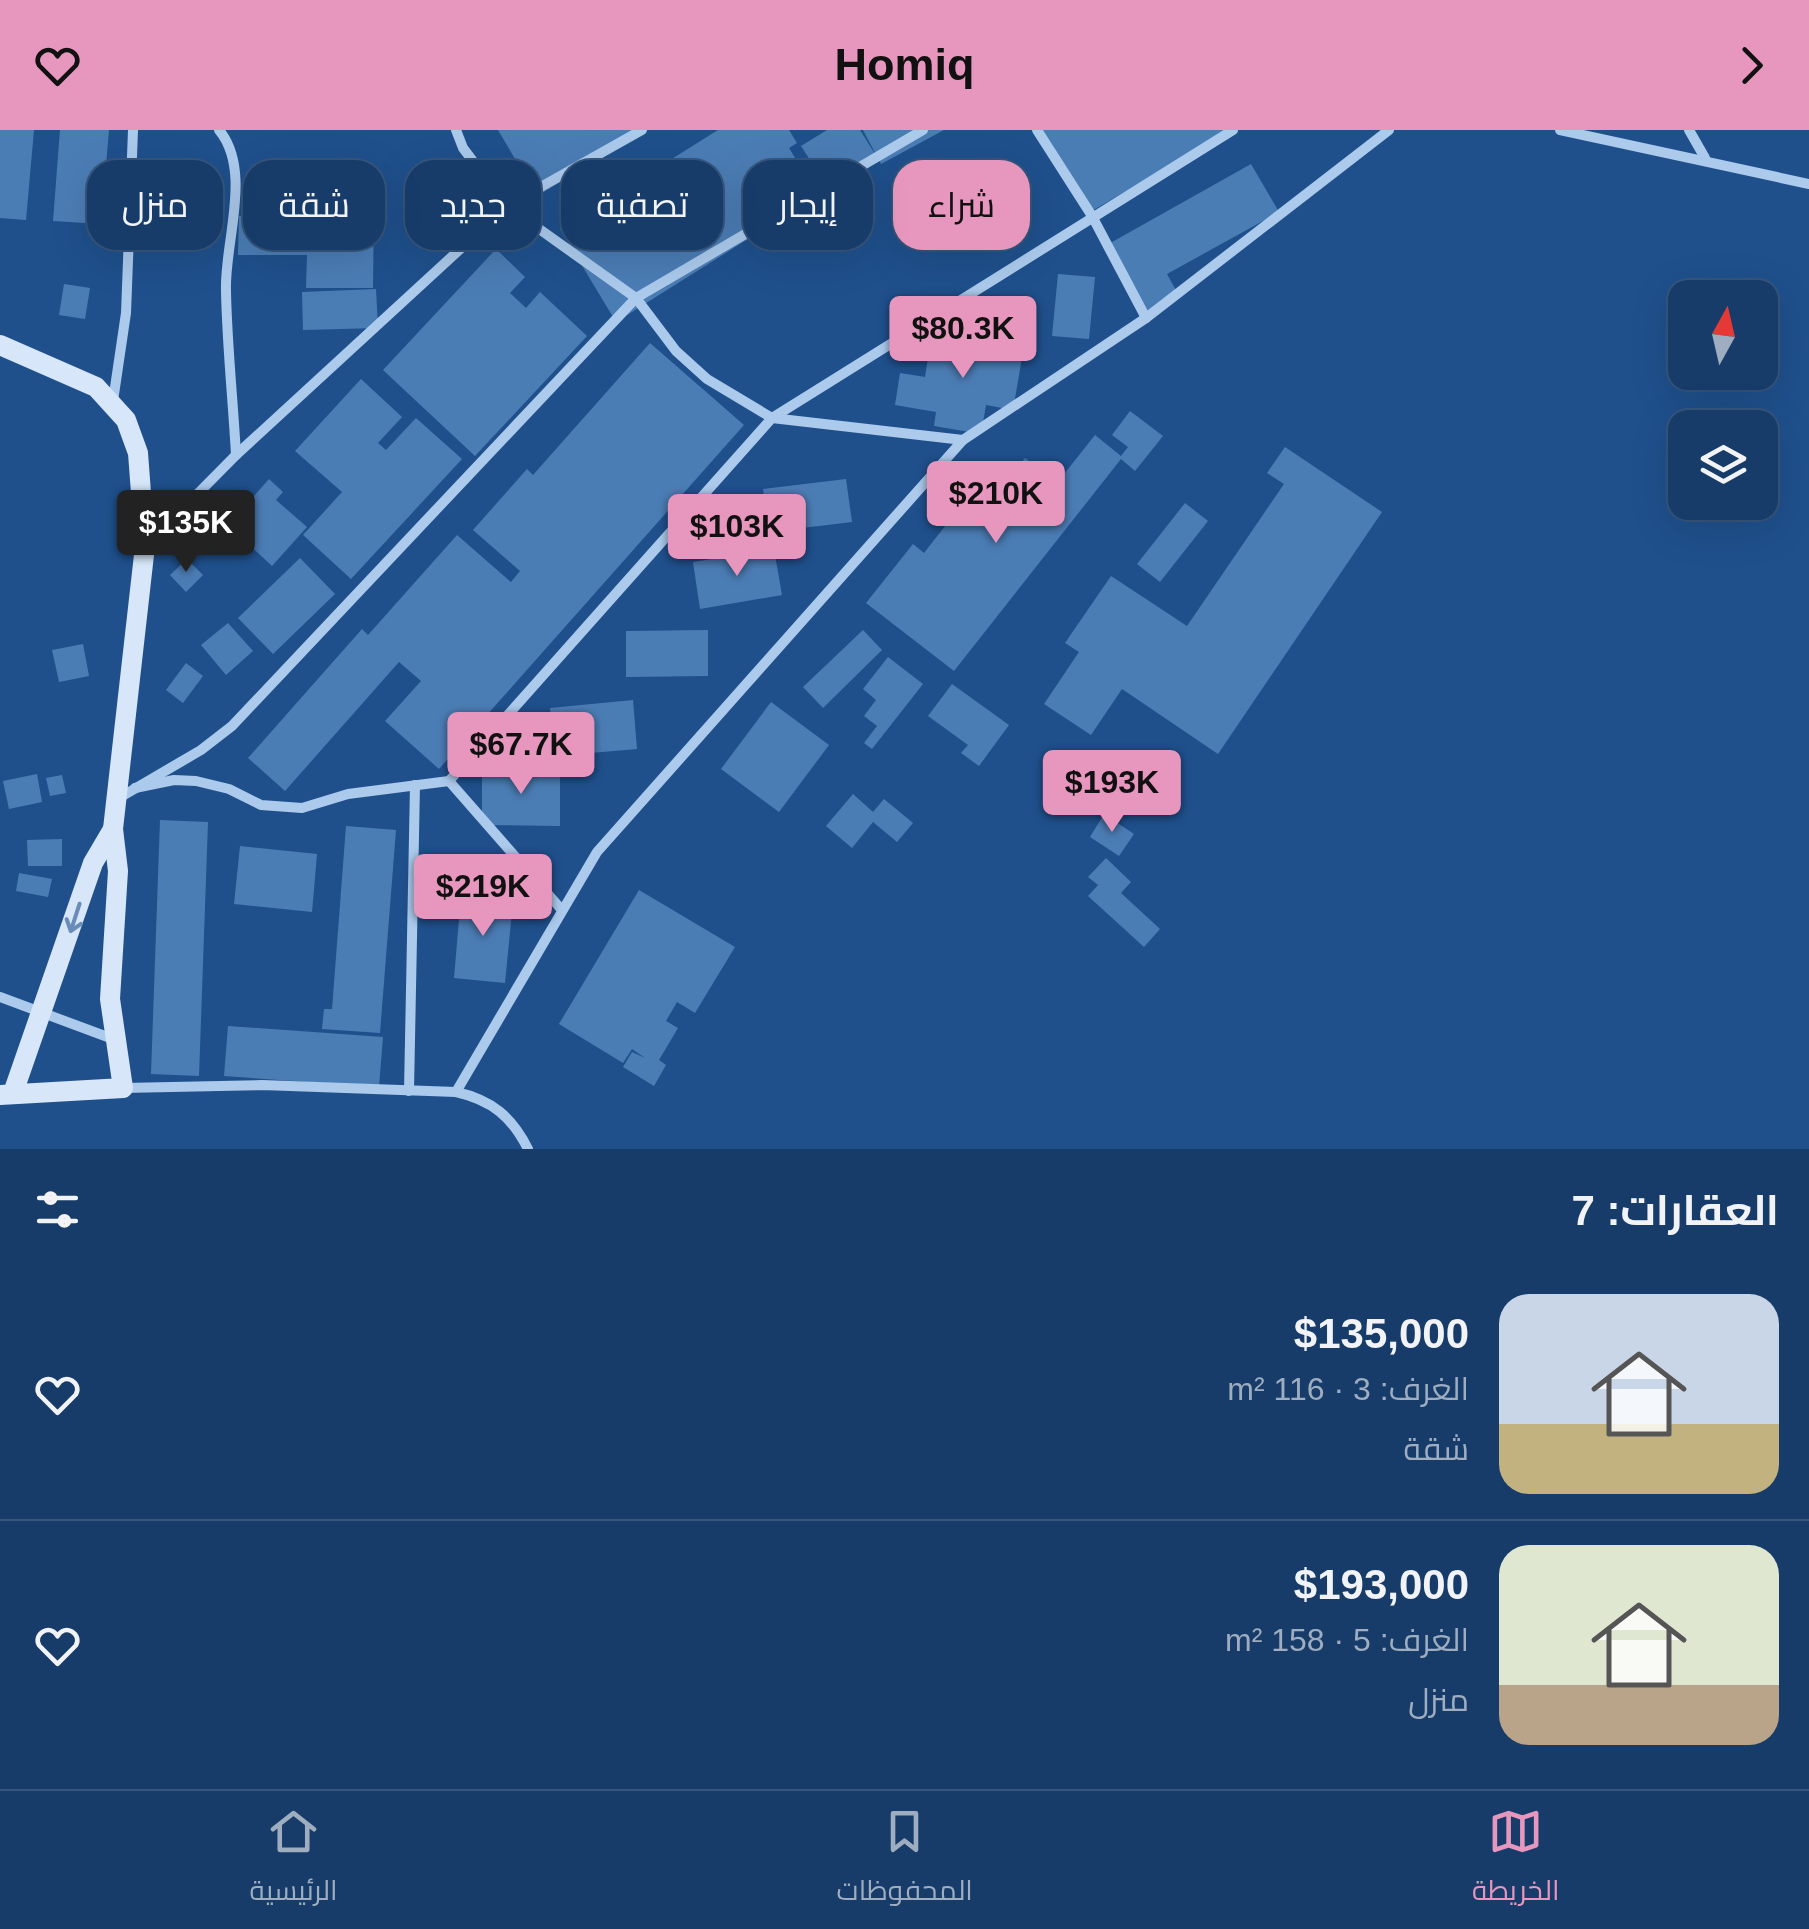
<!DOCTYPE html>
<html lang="ar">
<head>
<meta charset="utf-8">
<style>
	body { margin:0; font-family:Helvetica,Cairo,sans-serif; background:#20436f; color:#f1f3f6; direction:rtl; height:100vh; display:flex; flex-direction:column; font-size:38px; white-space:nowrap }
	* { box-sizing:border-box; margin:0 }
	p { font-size:32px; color:#9eadc0 }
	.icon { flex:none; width:55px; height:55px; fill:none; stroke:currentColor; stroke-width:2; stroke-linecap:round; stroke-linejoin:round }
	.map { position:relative; height:1019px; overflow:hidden; direction:ltr }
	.sheet { display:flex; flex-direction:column; background:#173c69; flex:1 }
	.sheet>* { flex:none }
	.guide { position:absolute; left:30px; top:30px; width:1000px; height:90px; direction:rtl; display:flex; gap:20px }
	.needle { width:65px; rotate:8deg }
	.tools { position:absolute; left:1668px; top:150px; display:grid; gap:20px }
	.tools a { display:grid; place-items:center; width:110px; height:110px; border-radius:20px; background:#173c69; box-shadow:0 10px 40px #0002,0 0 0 2px #36567d; font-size:50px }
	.price { position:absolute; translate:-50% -85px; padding:0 22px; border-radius:10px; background:#e797bd; color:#111; font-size:32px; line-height:65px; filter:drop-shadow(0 2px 5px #0008) }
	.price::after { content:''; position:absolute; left:50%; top:60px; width:30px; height:22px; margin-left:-15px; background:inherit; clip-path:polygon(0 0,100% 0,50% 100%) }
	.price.selected { background:#222; color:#fff }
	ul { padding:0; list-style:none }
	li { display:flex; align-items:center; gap:30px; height:250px; padding:0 30px }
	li+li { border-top:2px solid #36567d }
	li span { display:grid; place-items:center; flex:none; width:280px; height:200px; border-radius:30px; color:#555 }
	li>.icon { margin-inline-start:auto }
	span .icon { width:120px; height:120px; fill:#fffc; stroke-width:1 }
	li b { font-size:42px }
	h2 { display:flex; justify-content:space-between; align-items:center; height:120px; padding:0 30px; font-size:42px }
	.pill { padding:0 35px; border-radius:30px; background:#173c69; box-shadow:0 10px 40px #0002,0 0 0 2px #36567d; font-size:35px; line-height:90px }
	.pill.selected { background:#e797bd; color:#111 }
	header { display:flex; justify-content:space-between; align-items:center; height:130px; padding:0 30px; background:#e797bd; color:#111; font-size:45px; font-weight:700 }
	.menu { display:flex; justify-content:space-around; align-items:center; height:140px; border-top:2px solid #36567d; background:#173c69; font-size:28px; color:#9eadc0 }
	.menu a { display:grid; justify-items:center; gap:5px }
	.menu .selected { color:#e797bd }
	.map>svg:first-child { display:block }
	.building { fill:#4b7db5 }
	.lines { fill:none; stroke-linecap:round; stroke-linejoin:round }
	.street { stroke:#abcaec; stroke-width:10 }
	.secondary { stroke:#d7e7f9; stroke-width:20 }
	.oneway { stroke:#698cb8 }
</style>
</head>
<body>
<header><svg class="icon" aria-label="forward" viewBox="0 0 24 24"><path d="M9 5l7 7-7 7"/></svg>Homiq<svg class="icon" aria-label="heart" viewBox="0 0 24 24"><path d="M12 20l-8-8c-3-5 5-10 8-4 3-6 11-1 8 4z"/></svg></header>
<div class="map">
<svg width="1809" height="1019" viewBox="0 0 1809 1019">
	<rect width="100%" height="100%" fill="#1f508c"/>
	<!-- building -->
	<g class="building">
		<path d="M0,0H34L26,90L0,88Z"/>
		<path d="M60,0H109L101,94L53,91Z"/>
		<path d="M498,0H647L537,66Z"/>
		<path d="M718,0H789L797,13L789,18L818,65L616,192L560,99Z"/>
		<path d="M827,0H860L877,27L828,58L801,16Z"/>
		<path d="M863,0H944L881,34Z"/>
		<path d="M1042,0H1231L1090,82Z"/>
		<path d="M1251,34L1279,82L1167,144L1178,164L1143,184L1105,116Z"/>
		<path d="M310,62L333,63V71H374L373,158H306L307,125H238L239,86L310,87Z"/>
		<path d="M433,62L458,95L442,108L417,74Z"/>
		<path d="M496,119L525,147L510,163L526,178L540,162L587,206L475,326L383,240Z"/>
		<path d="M1058,144L1095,147L1089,209L1052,206Z"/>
		<path d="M64,154L90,158L85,189L59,185Z"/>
		<path d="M376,159L378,198L303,200L302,162Z"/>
		<path d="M945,195L982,202L980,214L1023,222L1013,280L986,275L981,304L934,296L936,282L895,275L900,243L925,247L929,221L940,222Z"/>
		<path d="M650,213L744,295L439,639L385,591L421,551L399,532L285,661L248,628L362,499L368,505L457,405L511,452L520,441L473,400L527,339L533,345Z"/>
		<path d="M361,249L402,287L378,313L386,320L416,288L462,329L351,449L303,405L342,362L295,321Z"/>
		<path d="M1130,281L1163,306L1135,341L1121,329L954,541L866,473L913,414L924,423L974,359L979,363L1004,332L1015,341L1025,328L1057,353L1095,305L1121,326L1128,317L1112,305Z"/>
		<path d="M1285,317L1382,382L1218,624L1122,559L1091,605L1044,574L1079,522L1065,513L1111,446L1187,496L1284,354L1267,343Z"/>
		<path d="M269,349L283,362L276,370L307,397L272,436L244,410L255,398L239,383Z"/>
		<path d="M846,349L852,392L769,402L763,359Z"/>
		<path d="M1185,373L1208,391L1160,452L1137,434Z"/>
		<path d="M774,419L782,465L700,479L693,432Z"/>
		<path d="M300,428L335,464L273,524L238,488Z"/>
		<path d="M187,429L203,445L186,462L170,445Z"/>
		<path d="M228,493L253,521L226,545L201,515Z"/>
		<path d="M708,500V546L626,547V501Z"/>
		<path d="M863,500L882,520L823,578L803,557Z"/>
		<path d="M83,514L89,546L59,552L52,520Z"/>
		<path d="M888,527L923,554L872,619L864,613L877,596L864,586L876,570L863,559Z"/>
		<path d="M186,533L203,546L183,573L166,560Z"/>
		<path d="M952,554L1009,595L979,636L961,623L968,615L928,586Z"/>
		<path d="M633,570L637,619L555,626L550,578Z"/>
		<path d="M771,572L829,615L779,682L721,639Z"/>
		<path d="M482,638L560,639V696L482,695Z"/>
		<path d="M37,644L42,672L9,679L3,651Z"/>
		<path d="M62,645L66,663L50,666L46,648Z"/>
		<path d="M853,664L873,682L884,669L913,693L897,712L873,692L852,718L826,696Z"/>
		<path d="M1104,684L1134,704L1119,726L1090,707Z"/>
		<path d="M160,690L208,692L199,946L151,944Z"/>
		<path d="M346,696L396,700L380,903L322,899L324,879H332Z"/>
		<path d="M62,709V736H28L27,710Z"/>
		<path d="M240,716L317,724L312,782L234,774Z"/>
		<path d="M1106,728L1131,752L1121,763L1160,799L1144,817L1088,766L1098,755L1088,747Z"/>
		<path d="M19,743L52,749L48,767L16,761Z"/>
		<path d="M639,760L735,817L695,883L677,872L666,891L678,898L659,930L666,935L654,956L623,937L632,922L645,928L632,919L623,933L559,894Z"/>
		<path d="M461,766L513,771L505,853L454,848Z"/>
		<path d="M228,896L383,907L379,957L224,946Z"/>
	</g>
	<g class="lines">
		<!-- street -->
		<g class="street">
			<path d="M219,0C253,41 224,113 226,161C227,215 233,270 236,325"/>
			<path d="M456,0L463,18L507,76L636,168L676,221L707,249L772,288L963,310"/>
			<path d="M1037,0L1092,86L1146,188"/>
			<path d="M1560,0L1809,54"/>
			<path d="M1689,0L1705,28"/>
			<path d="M113,271L126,183L133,0"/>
			<path d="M147,415L236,325L507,76L642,0"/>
			<path d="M449,651L561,779"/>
			<path d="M135,658L174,650L196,651L229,659L261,675L302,678L348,664L449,651L772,288L1233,0"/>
			<path d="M119,668L201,620L232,596L636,168L923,0"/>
			<path d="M0,867L113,909"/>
			<path d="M123,958L262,955L456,962C492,970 512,987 528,1019"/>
			<path d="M409,961L415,655"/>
			<path d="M456,962L597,722L963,310L1146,188L1389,0"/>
		</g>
		<!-- secondary -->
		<g class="secondary">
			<path d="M0,215L96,257L126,290L138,323L145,416L113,699L118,741L110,869L123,958L0,965"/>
			<path d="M13,963L93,733L113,699"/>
		</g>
	</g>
	<!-- one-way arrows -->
	<defs><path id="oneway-shaft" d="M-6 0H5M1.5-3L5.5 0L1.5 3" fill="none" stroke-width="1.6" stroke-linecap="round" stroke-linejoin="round" transform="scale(2.5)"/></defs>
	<use class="oneway" href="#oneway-shaft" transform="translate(75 788) rotate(108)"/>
</svg>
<div class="tools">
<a><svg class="needle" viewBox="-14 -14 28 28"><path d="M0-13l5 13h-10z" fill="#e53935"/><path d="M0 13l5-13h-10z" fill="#9eadc0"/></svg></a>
<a><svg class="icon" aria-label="layers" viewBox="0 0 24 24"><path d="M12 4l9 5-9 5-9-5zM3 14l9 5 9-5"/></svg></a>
</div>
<b class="price" style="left:963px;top:251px">$80.3K</b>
<b class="price" style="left:996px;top:416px">$210K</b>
<b class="price selected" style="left:186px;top:445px">$135K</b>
<b class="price" style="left:737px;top:449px">$103K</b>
<b class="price" style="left:521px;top:667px">$67.7K</b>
<b class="price" style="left:1112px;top:705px">$193K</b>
<b class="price" style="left:483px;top:809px">$219K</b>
<div class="guide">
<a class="pill selected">شراء</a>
<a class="pill">إيجار</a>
<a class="pill">تصفية</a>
<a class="pill">جديد</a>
<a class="pill">شقة</a>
<a class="pill">منزل</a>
</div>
</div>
<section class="sheet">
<h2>العقارات: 7<svg class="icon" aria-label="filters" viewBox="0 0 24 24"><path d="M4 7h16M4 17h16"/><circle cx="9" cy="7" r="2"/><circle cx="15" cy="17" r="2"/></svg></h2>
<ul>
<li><span style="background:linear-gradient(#c9d6e8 65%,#c2b280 0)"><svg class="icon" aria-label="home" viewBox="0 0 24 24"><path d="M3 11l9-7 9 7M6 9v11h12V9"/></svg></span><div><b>$135,000</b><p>الغرف: 3 · 116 m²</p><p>شقة</p></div><svg class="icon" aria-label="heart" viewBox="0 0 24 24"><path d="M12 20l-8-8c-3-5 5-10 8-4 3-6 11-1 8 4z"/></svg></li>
<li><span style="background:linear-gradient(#dfe7d0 70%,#b9a48a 0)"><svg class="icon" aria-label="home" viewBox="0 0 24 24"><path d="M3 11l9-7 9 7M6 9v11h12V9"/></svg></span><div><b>$193,000</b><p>الغرف: 5 · 158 m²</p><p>منزل</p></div><svg class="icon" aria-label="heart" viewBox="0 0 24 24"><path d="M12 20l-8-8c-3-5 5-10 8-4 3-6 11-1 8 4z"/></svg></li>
</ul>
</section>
<nav class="menu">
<a class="selected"><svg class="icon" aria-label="map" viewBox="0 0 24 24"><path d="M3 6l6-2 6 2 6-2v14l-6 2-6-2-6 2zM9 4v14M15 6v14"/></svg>الخريطة</a>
<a><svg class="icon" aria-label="saved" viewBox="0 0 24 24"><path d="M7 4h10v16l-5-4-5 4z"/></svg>المحفوظات</a>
<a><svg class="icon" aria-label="home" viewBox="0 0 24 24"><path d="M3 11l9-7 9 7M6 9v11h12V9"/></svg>الرئيسية</a>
</nav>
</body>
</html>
